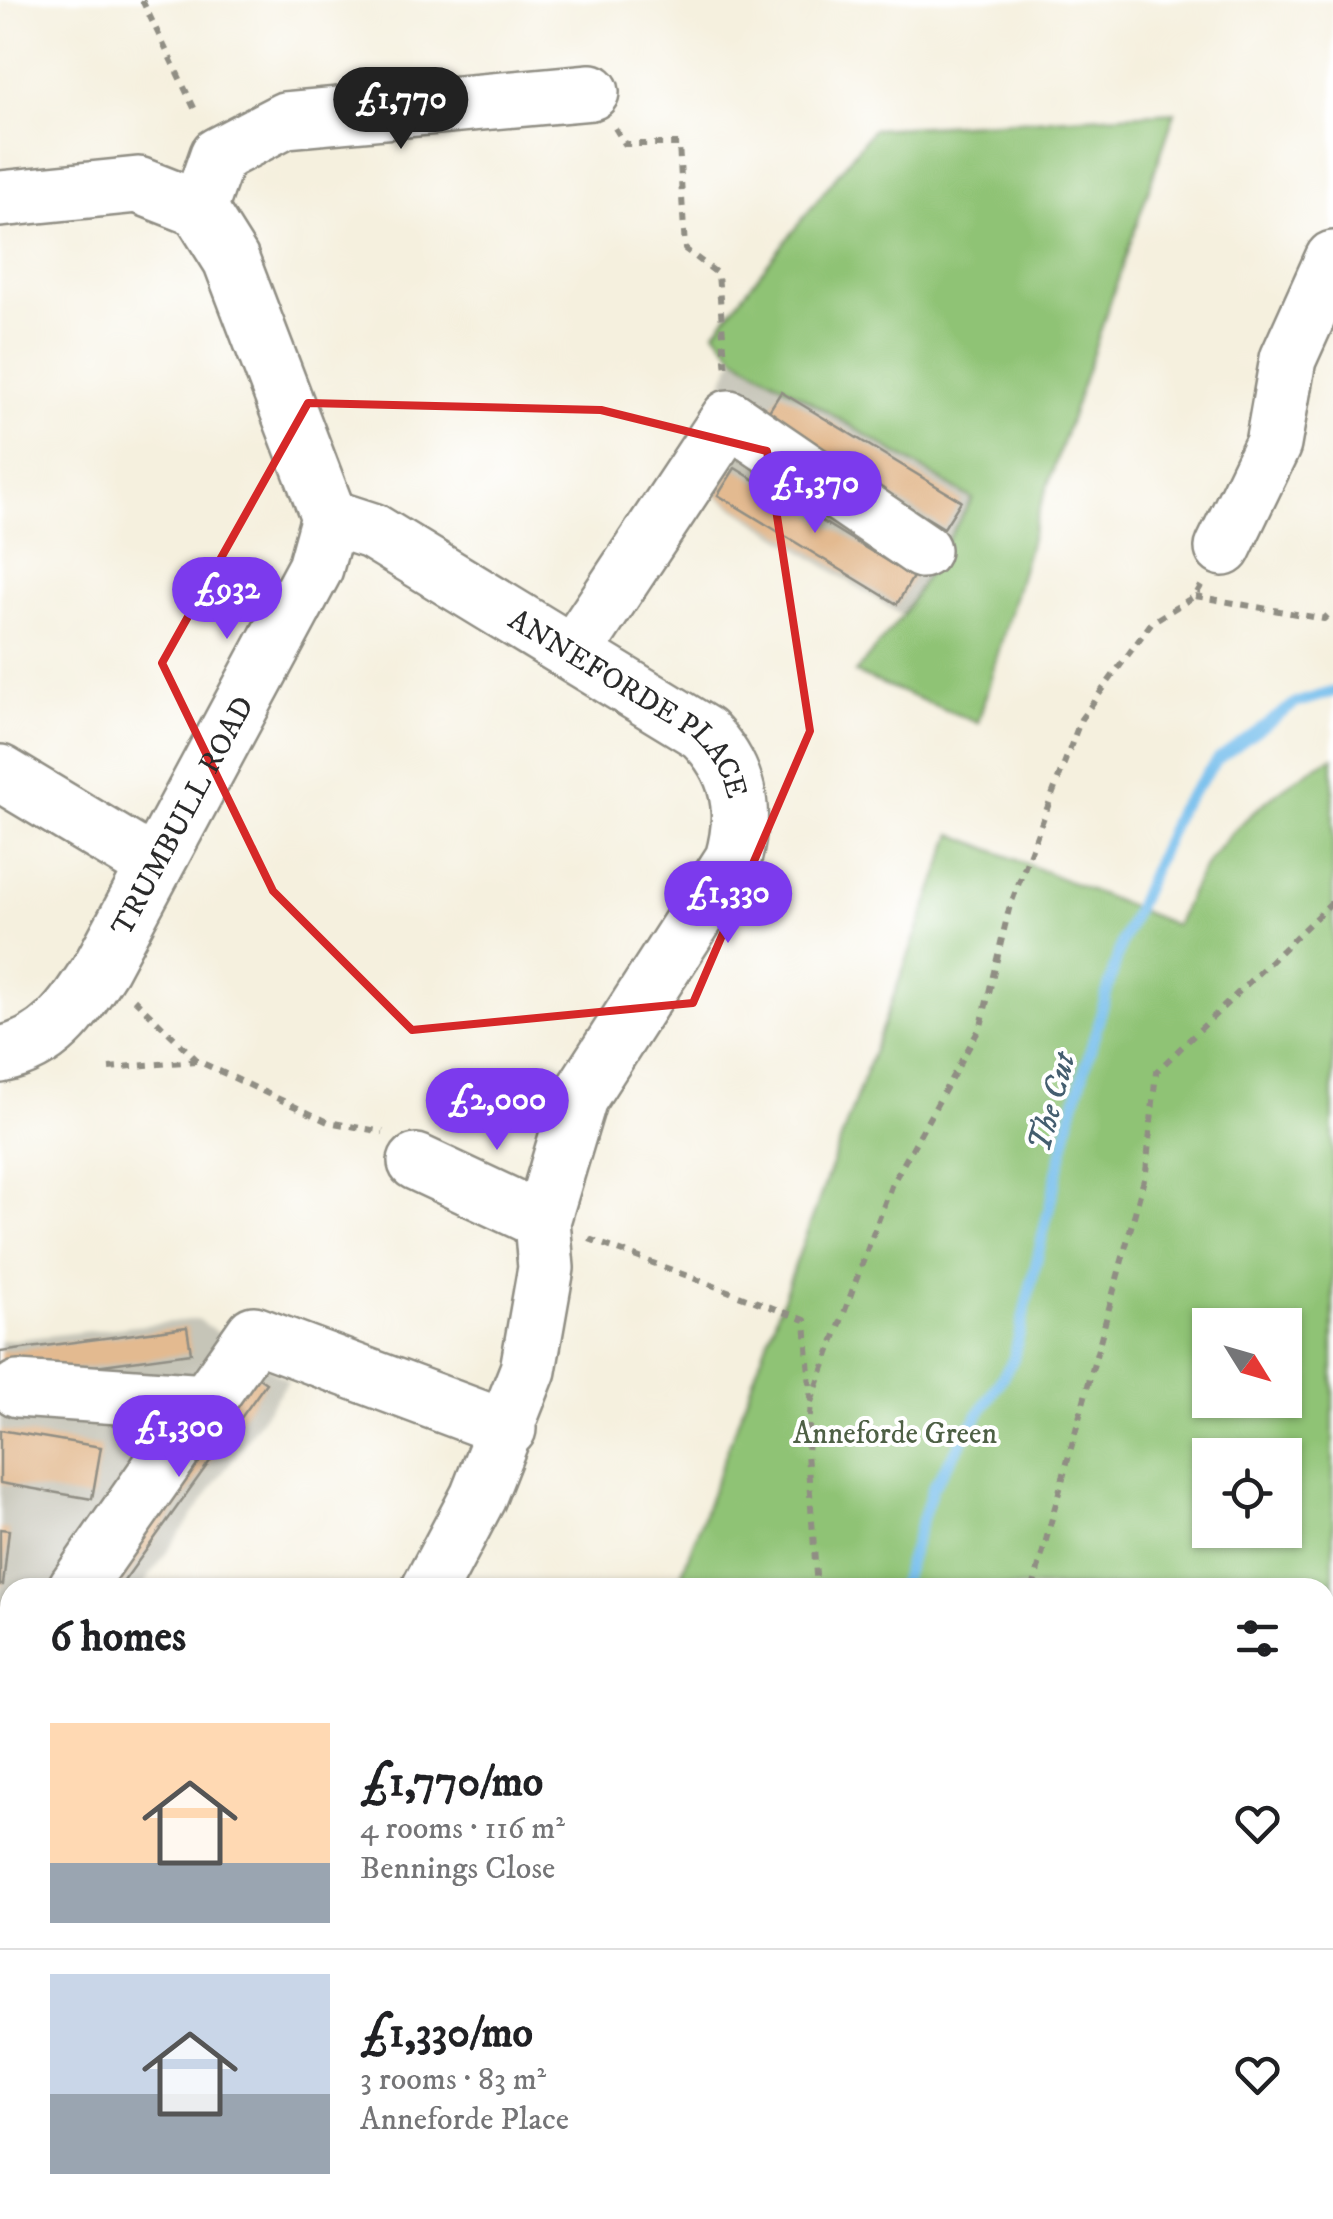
<!DOCTYPE html>
<html lang="en">
<head>
<meta charset="utf-8">
<style>
	body { margin:0; font-family:"IM FELL DW Pica",serif; background:#f2f2f2; color:#202124; height:100vh; display:flex; flex-direction:column; font-size:38px; white-space:nowrap }
	* { box-sizing:border-box; margin:0 }
	p { font-size:32px; color:#757577 }
	.icon { flex:none; width:55px; height:55px; fill:none; stroke:currentColor; stroke-width:2; stroke-linecap:round; stroke-linejoin:round }
	.map { position:relative; flex:1; overflow:hidden }
	.drawer { position:absolute; left:0px; top:1578px; width:1335px; height:642px; display:flex; flex-direction:column; background:#fff; border-radius:30px 30px 0 0; box-shadow:0 2px 8px #0004 }
	.drawer>* { flex:none }
	.needle { width:65px; rotate:127deg }
	.buttons { position:absolute; left:1192px; top:1308px; display:grid; gap:20px }
	.buttons a { display:grid; place-items:center; width:110px; height:110px; border-radius:0px; background:#fff; box-shadow:0 2px 8px #0004; font-size:50px }
	.price { position:absolute; translate:-50% -85px; padding:0 22px; border-radius:35px; background:#7c3aed; color:#fff; font-size:32px; line-height:65px; filter:drop-shadow(0 2px 5px #0008) }
	.price::after { content:''; position:absolute; left:50%; top:60px; width:30px; height:22px; margin-left:-15px; background:inherit; clip-path:polygon(0 0,100% 0,50% 100%) }
	.price.on { background:#222; color:#fff }
	ul { padding:0; list-style:none }
	li { display:flex; align-items:center; gap:30px; height:250px; padding:0 50px }
	li+li { border-top:2px solid #e0e0e0 }
	li span { display:grid; place-items:center; flex:none; width:280px; height:200px; border-radius:0px; color:#555 }
	li>.icon { margin-inline-start:auto }
	span .icon { width:120px; height:120px; fill:#fffc; stroke-width:1 }
	li b { font-size:42px }
	h2 { display:flex; justify-content:space-between; align-items:center; height:120px; padding:0 50px; font-size:42px }
	.map>svg:first-child { display:block }
	.built { fill:#e4dbba }
	.industrial { fill:#c6c5b8 }
	.green { fill:#8fc374; stroke:#5d7750; stroke-width:2.5; fill-rule:evenodd }
	.lines { fill:none; stroke-linecap:round; stroke-linejoin:round }
	.stream { stroke:#73bdec; stroke-width:11 }
	.building { fill:#e3ba90 }
	.minor-casing { stroke:#908e84; stroke-width:60 }
	.path { stroke:#908e84; stroke-width:6; stroke-dasharray:8 8; stroke-linecap:butt }
	.minor { stroke:#fff; stroke-width:55 }
	.marked { fill:none; stroke:#d62828; stroke-width:8; stroke-linejoin:round }
	.labels { text-anchor:middle; stroke-width:8; stroke-linejoin:round; paint-order:stroke }
	.street-label { font-size:30px; fill:#2b2b2b; stroke:#fff }
	.park-label { font-size:30px; fill:#4e6045; stroke:#fff }
	.water-label { font-size:32px; font-style:italic; fill:#445e6f; stroke:#fff }
</style>
</head>
<body>
<div class="map">
<svg width="1333" height="2219" viewBox="0 0 1333 2219">
	<rect width="100%" height="100%" fill="#fff"/>
	<filter id="ink" filterUnits="userSpaceOnUse"><feTurbulence type="fractalNoise" baseFrequency=".01" numOctaves="2"/><feDisplacementMap in="SourceGraphic" scale="20" xChannelSelector="R" yChannelSelector="G"/><feConvolveMatrix kernelMatrix="1 2 1 2 8 2 1 2 1" color-interpolation-filters="sRGB"/></filter>
	<filter id="wash" filterUnits="userSpaceOnUse"><feTurbulence type="fractalNoise" baseFrequency=".0048" numOctaves="4" result="noise"/><feDisplacementMap in="SourceGraphic" scale="40" xChannelSelector="R" yChannelSelector="G"/><feGaussianBlur stdDeviation="2.25" result="paint"/><feColorMatrix in="noise" values="0 0 0 0 0 0 0 0 0 0 0 0 0 0 0 0 0 1.4 0 .05"/><feComposite in="paint" operator="in"/></filter>
	<g filter="url(#wash)">
		<rect width="100%" height="100%" fill="#f5f0de"/>
		<!-- built -->
		<path class="built" d="M621,2210H927L930,2219H606Z"/>
		<!-- industrial -->
		<g class="industrial">
			<path d="M735,356L972,500L902,616L678,472Z"/>
			<path d="M198,1319L288,1381L142,1587L10,1588V1773L0,1787V1341Z"/>
		</g>
		<!-- green -->
		<g class="green">
			<path d="M1175,112L1039,511L978,723L855,673L902,616L972,499L735,356L715,331L873,129Z"/>
			<path d="M1333,757V2219H930L927,2210H1325V1588L677,1587L953,834L1175,925C1185,907 1192,886 1203,869C1237,821 1282,784 1333,757ZM1285,1325V1400H1210V1325ZM1285,1455V1530H1210V1455Z"/>
			<path d="M246,2210H370L356,2219H236Z"/>
		</g>
		<g class="lines">
			<!-- stream -->
			<g class="stream">
				<path d="M900,1588L933,1487L1013,1360L1071,1116L1121,944L1179,809L1218,759L1296,703L1333,692"/>
				<path d="M1002,2210L1005,2219"/>
			</g>
		</g>
		<g id="blocks">
			<!-- building -->
			<g class="building">
				<path d="M781,392L961,501L944,528L764,419Z"/>
				<path d="M735,468L913,577L897,604L718,495Z"/>
				<path d="M187,1327L191,1353L0,1379V1352Z"/>
				<path d="M243,1367L266,1383L119,1588H87Z"/>
				<path d="M0,1430L101,1447L92,1499L0,1483Z"/>
				<path d="M0,1529L9,1530L3,1585H0Z"/>
				<path d="M10,1695V1741L0,1755V1709Z"/>
			</g>
		</g>
	</g>
	<g filter="url(#ink)">
		<use href="#blocks" fill-opacity="0" stroke="#908e84" stroke-width="2.5"/>
		<g class="lines">
			<!-- minor casing -->
			<g class="minor-casing">
				<g id="minor">
					<path d="M0,199L138,185L199,209"/>
					<path d="M199,209L218,155L285,120L591,92"/>
					<path id="s1" d="M329,517L372,531L703,733C739,770 747,810 733,859L579,1098L542,1221L546,1268L528,1370L478,1497L430,1588"/>
					<path d="M1223,548L1273,444L1288,359L1333,259"/>
					<path d="M573,653L729,418L922,550"/>
					<path d="M0,773L155,866"/>
					<path id="s2" d="M0,1055C53,1044 74,1008 101,967L315,568L329,517L231,260L199,209"/>
					<path d="M416,1162L542,1221"/>
					<path d="M18,1389L206,1402"/>
					<path d="M76,1588L254,1334L508,1429"/>
					<path d="M0,1695L10,1681"/>
					<path d="M0,2020L10,2029"/>
					<path d="M183,2210L191,2219"/>
					<path d="M67,2219L74,2210"/>
					<path d="M555,2219L569,2210"/>
				</g>
			</g>
			<!-- path -->
			<g class="path">
				<path d="M142,0L197,114"/>
				<path d="M615,128L625,144H679L685,249L718,274L726,372"/>
				<path d="M1195,596L1324,619L1333,610"/>
				<path d="M134,999L198,1061L328,1122L383,1132"/>
				<path d="M109,1068L196,1061"/>
				<path d="M589,1239L805,1320L811,1402L807,1453L817,1588"/>
				<path d="M811,1402L891,1186L981,1026L1009,909L1081,719L1152,622L1195,596L1201,586"/>
				<path d="M1033,1588L1146,1172L1156,1072L1333,901"/>
				<path d="M1187,2210L1189,2219"/>
				<path d="M286,2219L297,2210"/>
			</g>
			<!-- minor -->
			<use href="#minor" class="minor"/>
		</g>
	</g>
	<!-- marked area -->
	<path class="marked" d="M308,403L601,410L767,451L810,731L693,1003L412,1030L273,891L162,663Z"/>
	<g class="labels">
		<!-- street labels -->
		<g class="street-label">
			<text dy="10" stroke="none"><textPath href="#s1" startOffset="358">ANNEFORDE PLACE</textPath></text>
			<text dy="10" stroke="none"><textPath href="#s2" startOffset="310">TRUMBULL ROAD</textPath></text>
		</g>
		<!-- park labels -->
		<g class="park-label">
			<text x="895" y="1443">Anneforde Green</text>
		</g>
		<!-- water labels -->
		<g class="water-label">
			<text transform="translate(1051 1102) rotate(-75)" y="11">The Cut</text>
		</g>
	</g>
</svg>
<div class="buttons">
<a><svg class="needle" viewBox="-14 -14 28 28"><path d="M0-13l5 13h-10z" fill="#e53935"/><path d="M0 13l5-13h-10z" fill="#757577"/></svg></a>
<a><svg class="icon" aria-label="locate" viewBox="0 0 24 24"><circle cx="12" cy="12" r="6"/><path d="M12 2v4M12 18v4M2 12h4M18 12h4"/></svg></a>
</div>
<b class="price on" style="left:401px;top:152px">£1,770</b>
<b class="price" style="left:815px;top:536px">£1,370</b>
<b class="price" style="left:227px;top:642px">£932</b>
<b class="price" style="left:728px;top:946px">£1,330</b>
<b class="price" style="left:497px;top:1153px">£2,000</b>
<b class="price" style="left:179px;top:1480px">£1,300</b>
<section class="drawer">
<h2>6 homes<svg class="icon" aria-label="filters" viewBox="0 0 24 24"><path d="M4 7h16M4 17h16"/><circle cx="9" cy="7" r="2"/><circle cx="15" cy="17" r="2"/></svg></h2>
<ul>
<li><span style="background:linear-gradient(#ffd9b3 70%,#9aa5b1 0)"><svg class="icon" aria-label="home" viewBox="0 0 24 24"><path d="M3 11l9-7 9 7M6 9v11h12V9"/></svg></span><div><b>£1,770/mo</b><p>4 rooms · 116 m²</p><p>Bennings Close</p></div><svg class="icon" aria-label="heart" viewBox="0 0 24 24"><path d="M12 20l-8-8c-3-5 5-10 8-4 3-6 11-1 8 4z"/></svg></li>
<li><span style="background:linear-gradient(#c9d6e8 60%,#9aa5b1 0)"><svg class="icon" aria-label="home" viewBox="0 0 24 24"><path d="M3 11l9-7 9 7M6 9v11h12V9"/></svg></span><div><b>£1,330/mo</b><p>3 rooms · 83 m²</p><p>Anneforde Place</p></div><svg class="icon" aria-label="heart" viewBox="0 0 24 24"><path d="M12 20l-8-8c-3-5 5-10 8-4 3-6 11-1 8 4z"/></svg></li>
</ul>
</section>
</div>
</body>
</html>
